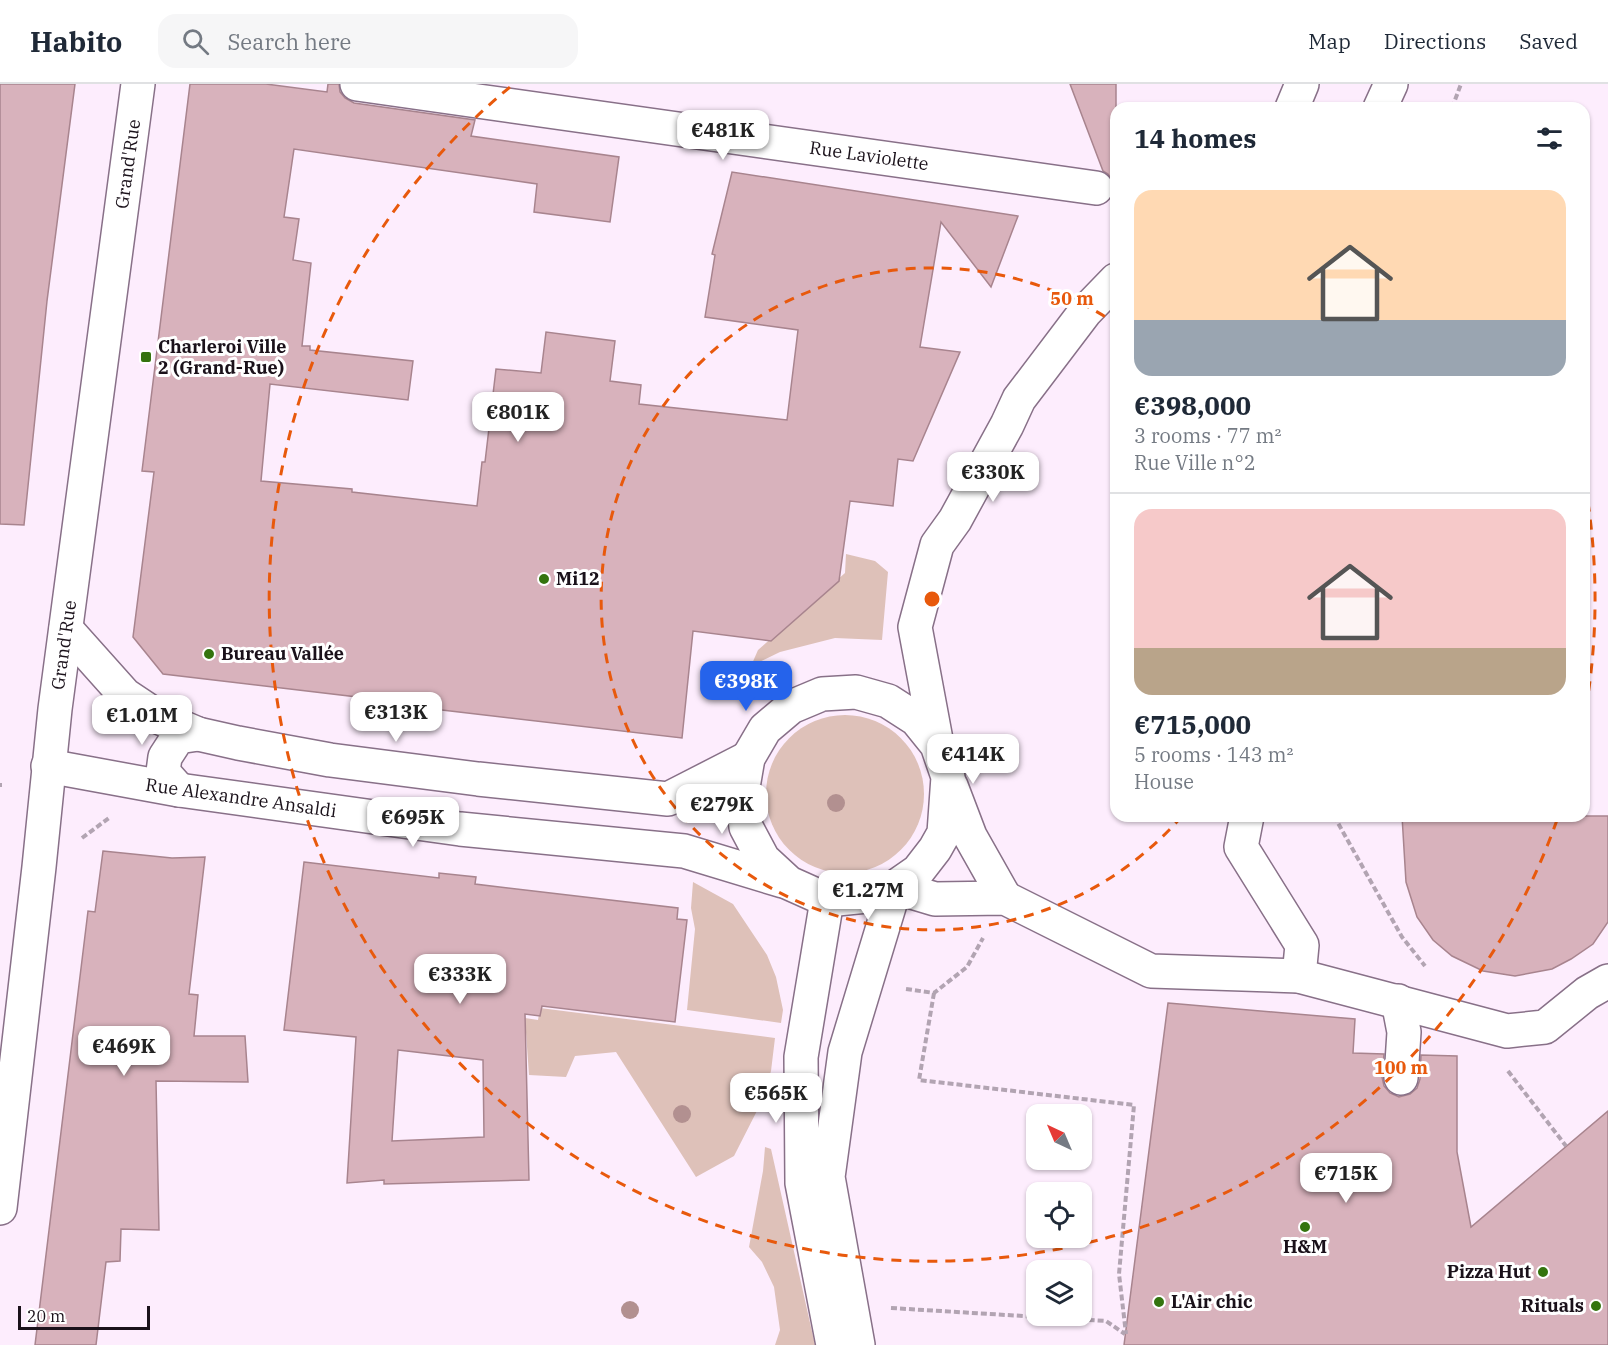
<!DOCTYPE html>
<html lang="en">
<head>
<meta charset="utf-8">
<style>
	body { margin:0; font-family:"IBM Plex Serif",serif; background:#f6f6f7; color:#1f2937; height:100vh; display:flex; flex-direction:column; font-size:22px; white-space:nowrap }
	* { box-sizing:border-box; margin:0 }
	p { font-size:20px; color:#747a83 }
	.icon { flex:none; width:33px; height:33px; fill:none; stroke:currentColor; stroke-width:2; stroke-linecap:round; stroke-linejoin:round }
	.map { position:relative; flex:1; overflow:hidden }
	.details { position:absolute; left:1110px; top:18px; width:480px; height:720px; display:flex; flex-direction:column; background:#fff; border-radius:18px; box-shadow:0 2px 4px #0004 }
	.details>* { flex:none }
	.needle { width:39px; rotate:316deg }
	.buttons { position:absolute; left:1026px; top:1020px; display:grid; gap:12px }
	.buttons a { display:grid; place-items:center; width:66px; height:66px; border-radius:12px; background:#fff; box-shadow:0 2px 4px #0004; font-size:30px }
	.scale { position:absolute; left:18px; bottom:15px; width:132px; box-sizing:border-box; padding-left:6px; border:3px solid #1a111a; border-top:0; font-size:16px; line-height:21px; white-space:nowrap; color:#1a111a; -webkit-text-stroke:4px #fff; paint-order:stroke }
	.price { position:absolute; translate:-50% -51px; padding:0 14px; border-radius:12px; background:#fff; color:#222; font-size:20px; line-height:39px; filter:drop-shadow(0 2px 3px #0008) }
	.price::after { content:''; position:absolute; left:50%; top:36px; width:18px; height:14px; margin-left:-9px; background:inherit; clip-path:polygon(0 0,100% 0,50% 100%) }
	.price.selected { background:#2563eb; color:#fff }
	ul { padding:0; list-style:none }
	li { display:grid; align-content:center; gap:12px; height:318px; padding:0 24px }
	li+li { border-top:2px solid #e0e1e3 }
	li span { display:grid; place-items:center; height:186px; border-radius:18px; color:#555 }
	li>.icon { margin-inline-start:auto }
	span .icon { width:108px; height:108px; fill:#fffc; stroke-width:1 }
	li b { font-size:26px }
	h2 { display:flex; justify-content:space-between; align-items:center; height:72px; padding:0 24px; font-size:26px }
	header { display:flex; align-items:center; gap:36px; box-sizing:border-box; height:84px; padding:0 30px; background:#fff; border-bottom:2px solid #e0e1e3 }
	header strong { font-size:28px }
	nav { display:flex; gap:33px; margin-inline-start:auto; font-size:21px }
	.search { width:420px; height:54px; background:#f6f6f7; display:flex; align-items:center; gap:15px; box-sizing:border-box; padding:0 21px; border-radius:18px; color:#747a83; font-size:22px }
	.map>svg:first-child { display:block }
	.green { fill:#dec1b9 }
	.building { fill:#d8b2bc; stroke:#a8848e; stroke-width:1.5; fill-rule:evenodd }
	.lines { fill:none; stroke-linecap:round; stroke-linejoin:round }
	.minor-casing { stroke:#887088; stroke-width:36 }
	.major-casing { stroke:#887088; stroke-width:36 }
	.path { stroke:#b2a4b2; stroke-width:4; stroke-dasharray:6 3; stroke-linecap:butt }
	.minor { stroke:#fff; stroke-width:33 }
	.major { stroke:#fff; stroke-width:33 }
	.tree { fill:#b29090 }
	.ring { fill:none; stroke:#e8590c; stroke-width:3; stroke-dasharray:10 8 }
	.poi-dot { fill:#34740e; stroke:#fff; stroke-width:2 }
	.labels { text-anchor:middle; stroke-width:6; stroke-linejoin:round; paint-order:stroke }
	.street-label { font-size:18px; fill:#1a111a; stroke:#fff }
	.poi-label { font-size:18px; font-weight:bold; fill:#1a111a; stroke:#fff; text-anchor:start }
	.centre { fill:#e8590c; stroke:#fff; stroke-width:3 }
	.ring-label { font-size:18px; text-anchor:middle; font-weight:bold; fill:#e8590c; stroke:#fff; stroke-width:6; stroke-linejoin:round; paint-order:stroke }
</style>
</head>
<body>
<header>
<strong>Habito</strong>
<div class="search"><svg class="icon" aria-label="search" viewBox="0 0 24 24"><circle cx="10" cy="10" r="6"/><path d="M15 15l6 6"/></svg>Search here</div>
<nav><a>Map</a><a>Directions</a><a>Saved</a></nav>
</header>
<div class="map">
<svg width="1608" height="1261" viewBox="0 0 1608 1261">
	<rect width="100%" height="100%" fill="#fdedfd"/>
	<!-- green -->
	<g class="green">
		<path d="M846,470L875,477L888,488L882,556L835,554L780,568L751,582L758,566L845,489Z"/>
		<circle cx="845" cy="710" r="79"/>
		<path d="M693,798L733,820L767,871L776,893L783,926L781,939L687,926L695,845L691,824Z"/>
		<path d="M540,924L775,954L771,987L762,1017L734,1072L696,1093L616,968L575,972L566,993L529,991L525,934L538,936Z"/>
		<path d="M765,1063L771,1065L815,1261H775L780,1246L774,1203L762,1178L749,1163L763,1087Z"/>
	</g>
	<!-- building -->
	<g class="building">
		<path d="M0,0H75L47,217L24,441L0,440Z"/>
		<path d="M190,0H266L327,8L328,0H339L340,8L345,14L354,19L475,36L471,52L619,73L610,138L534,128L537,100L294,65L284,133L299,135L293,176L311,179L302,262H310V266L413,277L408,316L270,300L261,397L352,405V408L477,422L482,378H485L496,285L541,289L546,248L615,257L610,297L641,301L639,320L787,336L798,246L705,233L715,171L712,170L732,88L1018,132L991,203L941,138L920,263L960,268L913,377L898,375L893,422L850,417L839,497L771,557L693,547L682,654L374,618V615L163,590L133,553L154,388L142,387Z"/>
		<path d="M1070,0H1116V113L1112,112L1115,106L1114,98L1108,90L1103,87Z"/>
		<path d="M1402,732H1608V838L1593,860L1571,875L1552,885L1515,892L1483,887L1452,872L1433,856L1417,833L1406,798Z"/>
		<path d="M103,767L172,774L205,773L189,910L198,911L194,952H245L248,998L156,997L159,1146L121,1145L120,1177L106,1178L96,1261H35L88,827L95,828Z"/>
		<path d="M304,778L439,794V789L476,793L475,800L678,824L677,835L687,836L675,938L542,922L540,932L525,930L529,1096L384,1100V1096L347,1099L356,953L284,946ZM398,966L483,976L484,1053L392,1057Z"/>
		<path d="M1168,919L1355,935L1353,969L1384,970L1382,993L1384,1002L1390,1009L1399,1013L1410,1010L1417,1004L1420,995L1421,971L1457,972V1068L1471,1143L1608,1027V1261H1124Z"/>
	</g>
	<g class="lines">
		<!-- minor casing -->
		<g class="minor-casing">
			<g id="minor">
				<path d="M357,0L1096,104"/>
				<path d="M1292,24L1302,0"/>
				<path d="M1380,24L1391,0"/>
				<path d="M66,545L125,611L158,633L198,650L238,659L330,676L478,695L668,715L748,674"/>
				<path d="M937,661L916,635L888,617L856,608L822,610L791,623L765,645L748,674L742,709L746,743L763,775L789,799L827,816L877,811L895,803L918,787L935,765L944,749L948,693L937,661L915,543L937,461L955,436L1007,341L1019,315L1085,228L1116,196"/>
				<path d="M48,682L179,706L460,745L684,767L783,797"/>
				<path d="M951,702L970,752L1005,814"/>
				<path d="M179,706L163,688L165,673L178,653L198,650"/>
				<path d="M1247,732L1241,763L1302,861L1299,892"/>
				<path d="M895,803L935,815L1005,814L1151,887L1299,892L1507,947L1545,943L1587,909L1608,897"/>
				<path d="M827,816L801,973L802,1099L833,1261"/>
				<path d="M1398,917L1404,948L1401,994"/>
				<path d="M858,1261L828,1093L845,968L895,803"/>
			</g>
		</g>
		<!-- major casing -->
		<g class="major-casing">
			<path id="major" d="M0,1124L39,783L55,625L138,0"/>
		</g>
		<!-- path -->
		<g class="path">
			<path d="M1452,24L1461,0"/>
			<path d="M0,701H2"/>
			<path d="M1334,732L1402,853L1425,882"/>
			<path d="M82,754L109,734"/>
			<path d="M906,905L934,909L967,883L983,854"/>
			<path d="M934,909L919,996L1134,1021L1119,1190L1126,1250"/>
			<path d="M1508,987L1566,1062"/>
			<path d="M891,1224L1106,1237L1125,1250"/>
		</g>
		<!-- minor -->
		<use href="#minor" class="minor"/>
		<!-- major -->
		<use href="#major" class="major"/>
	</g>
	<!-- trees -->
	<g class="tree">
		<circle cx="836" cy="719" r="9"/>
		<circle cx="682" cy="1030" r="9"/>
		<circle cx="630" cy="1226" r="9"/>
	</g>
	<!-- distance rings -->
	<g class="ring">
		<path d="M1182 732A331 331 0 1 1 1115 239"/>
		<path d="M1557 736A663 663 0 1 1 510 3M1585 400A663 663 0 0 1 1585 630"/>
	</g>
	<!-- markers -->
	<g class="poi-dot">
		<rect x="140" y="267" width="12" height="12" rx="3"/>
		<circle cx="544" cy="495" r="6"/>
		<circle cx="209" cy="570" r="6"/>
		<circle cx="1305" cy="1143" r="6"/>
		<circle cx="1543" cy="1188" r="6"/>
		<circle cx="1159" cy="1218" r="6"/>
		<circle cx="1596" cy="1222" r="6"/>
	</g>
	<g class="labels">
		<!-- street labels -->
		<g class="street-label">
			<text transform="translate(869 72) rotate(8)" y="6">Rue Laviolette</text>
			<text transform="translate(128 80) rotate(-82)" y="6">Grand'Rue</text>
			<text transform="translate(64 561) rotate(-82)" y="6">Grand'Rue</text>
			<text transform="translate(241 714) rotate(8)" y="6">Rue Alexandre Ansaldi</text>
		</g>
		<!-- poi labels -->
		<g class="poi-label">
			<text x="158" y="269">Charleroi Ville<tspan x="158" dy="21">2 (Grand-Rue)</tspan></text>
			<text x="556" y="501">Mi12</text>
			<text x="221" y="576">Bureau Vallée</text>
			<text x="1305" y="1169" text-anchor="middle">H&amp;M</text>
			<text x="1531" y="1194" text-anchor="end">Pizza Hut</text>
			<text x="1171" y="1224">L'Air chic</text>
			<text x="1584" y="1228" text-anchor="end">Rituals</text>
		</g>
	</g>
	<circle cx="932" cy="515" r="9" class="centre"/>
	<g class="ring-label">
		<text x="1072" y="221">50 m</text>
		<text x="1401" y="990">100 m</text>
	</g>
</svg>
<div class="buttons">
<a><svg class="needle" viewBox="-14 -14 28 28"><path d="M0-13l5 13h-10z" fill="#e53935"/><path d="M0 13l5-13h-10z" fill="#747a83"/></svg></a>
<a><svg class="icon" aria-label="locate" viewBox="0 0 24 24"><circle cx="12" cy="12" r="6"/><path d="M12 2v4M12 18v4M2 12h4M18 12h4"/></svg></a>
<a><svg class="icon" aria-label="layers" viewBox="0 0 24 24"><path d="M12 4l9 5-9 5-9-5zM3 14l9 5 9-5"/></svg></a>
</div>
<div class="scale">20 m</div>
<b class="price" style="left:723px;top:77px">€481K</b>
<b class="price" style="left:518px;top:359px">€801K</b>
<b class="price" style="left:993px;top:419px">€330K</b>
<b class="price selected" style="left:746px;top:628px">€398K</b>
<b class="price" style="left:396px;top:659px">€313K</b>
<b class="price" style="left:142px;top:662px">€1.01M</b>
<b class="price" style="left:973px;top:701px">€414K</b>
<b class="price" style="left:722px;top:751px">€279K</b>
<b class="price" style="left:413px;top:764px">€695K</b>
<b class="price" style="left:868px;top:837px">€1.27M</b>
<b class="price" style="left:460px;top:921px">€333K</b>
<b class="price" style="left:124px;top:993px">€469K</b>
<b class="price" style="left:776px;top:1040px">€565K</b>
<b class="price" style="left:1346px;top:1120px">€715K</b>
<section class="details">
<h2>14 homes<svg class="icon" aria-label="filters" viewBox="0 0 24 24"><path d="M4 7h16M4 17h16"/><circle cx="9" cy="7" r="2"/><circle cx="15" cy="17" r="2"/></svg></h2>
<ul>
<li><span style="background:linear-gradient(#ffd9b3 70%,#9aa5b1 0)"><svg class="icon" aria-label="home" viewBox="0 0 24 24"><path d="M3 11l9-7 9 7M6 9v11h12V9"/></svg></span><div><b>€398,000</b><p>3 rooms · 77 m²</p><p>Rue Ville n°2</p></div></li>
<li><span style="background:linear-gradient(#f6c9c9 75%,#b9a48a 0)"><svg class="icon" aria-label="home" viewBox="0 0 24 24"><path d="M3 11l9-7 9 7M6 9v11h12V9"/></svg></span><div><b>€715,000</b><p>5 rooms · 143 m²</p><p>House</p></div></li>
</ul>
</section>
</div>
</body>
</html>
